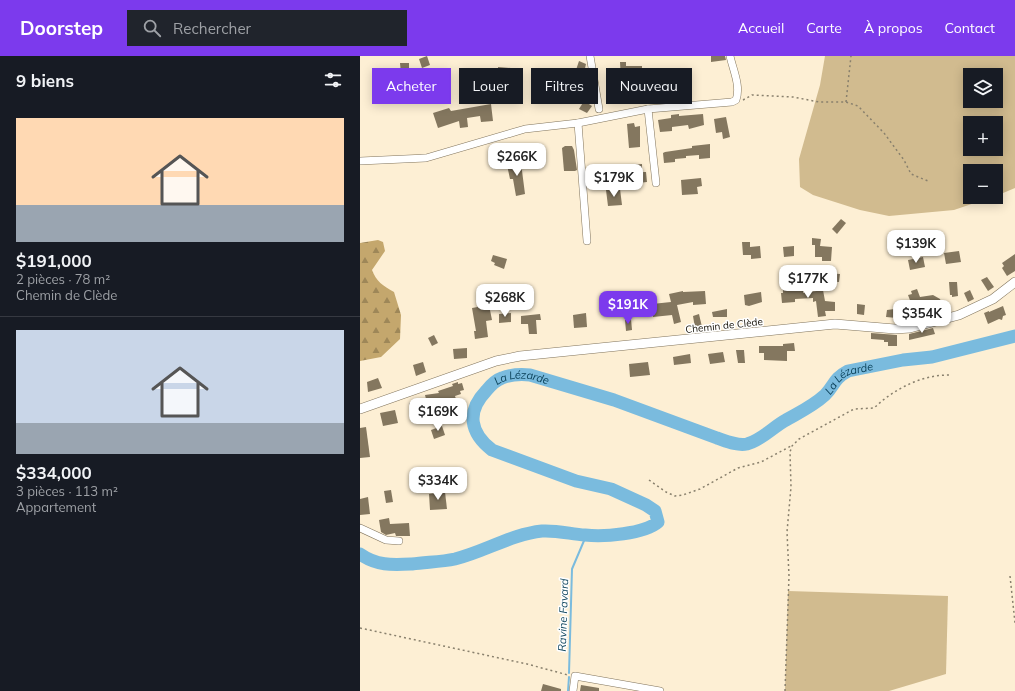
<!DOCTYPE html>
<html lang="fr">
<head>
<meta charset="utf-8">
<style>
	body { margin:0; font-family:Mulish,sans-serif; background:#20242c; color:#f1f3f6; height:100vh; display:flex; flex-direction:column; font-size:15px; white-space:nowrap }
	* { box-sizing:border-box; margin:0 }
	p { font-size:13px; color:#9ea1a6 }
	.icon { flex:none; width:22px; height:22px; fill:none; stroke:currentColor; stroke-width:2; stroke-linecap:round; stroke-linejoin:round }
	.map { position:relative; flex:1; overflow:hidden }
	.panel { display:flex; flex-direction:column; background:#171b24; width:360px }
	.panel>* { flex:none }
	.hud { position:absolute; left:12px; top:12px; width:380px; height:36px; display:flex; gap:8px }
	.controls { position:absolute; left:603px; top:12px; display:grid; gap:8px }
	.controls a { display:grid; place-items:center; width:40px; height:40px; border-radius:0px; background:#171b24; box-shadow:0 2px 10px #0003; font-size:20px }
	.price { position:absolute; translate:-50% -34px; padding:0 9px; border-radius:8px; background:#fff; color:#222; font-size:13px; line-height:26px; filter:drop-shadow(0 1px 2px #0008) }
	.price::after { content:''; position:absolute; left:50%; top:24px; width:12px; height:9px; margin-left:-6px; background:inherit; clip-path:polygon(0 0,100% 0,50% 100%) }
	.price.selected { background:#7c3aed; color:#fff }
	ul { padding:0; list-style:none }
	li { display:grid; align-content:center; gap:8px; height:212px; padding:0 16px }
	li+li { border-top:1px solid #363941 }
	li span { display:grid; place-items:center; height:124px; border-radius:0px; color:#555 }
	li>.icon { margin-inline-start:auto }
	span .icon { width:72px; height:72px; fill:#fffc; stroke-width:1 }
	li b { font-size:17px }
	h2 { display:flex; justify-content:space-between; align-items:center; height:48px; padding:0 16px; font-size:17px }
	.tag { padding:0 14px; border-radius:0px; background:#171b24; box-shadow:0 2px 10px #0003; font-size:14px; line-height:36px }
	.tag.selected { background:#7c3aed; color:#fff }
	header { display:flex; align-items:center; gap:24px; box-sizing:border-box; height:56px; padding:0 20px; background:#7c3aed; color:#fff }
	header strong { font-size:19px }
	nav { display:flex; gap:22px; margin-inline-start:auto; font-size:14px }
	.search { width:280px; height:36px; background:#20242c; display:flex; align-items:center; gap:10px; box-sizing:border-box; padding:0 14px; border-radius:0px; color:#9ea1a6; font-size:15px }
	main { display:flex; flex:1; min-height:0 }
	.map>svg:first-child { display:block }
	.grass { fill:#d1bb8f; fill-rule:evenodd }
	.forest { fill:url(#forest-firs) }
	.lines { fill:none; stroke-linecap:round; stroke-linejoin:round }
	.stream { stroke:#7abbde; stroke-width:2 }
	.river { stroke:#7abbde; stroke-width:13 }
	.building { fill:#84775f }
	.minor-casing { stroke:#81745c; stroke-width:8 }
	.major-casing { stroke:#81745c; stroke-width:10 }
	.path { stroke:#89806d; stroke-width:1.5; stroke-dasharray:2 3; stroke-linecap:butt }
	.minor { stroke:#fff; stroke-width:7 }
	.major { stroke:#fff; stroke-width:9 }
	.labels { text-anchor:middle; stroke-width:3; stroke-linejoin:round; paint-order:stroke }
	.street-label { font-size:10px; fill:#171309; stroke:#fff }
	.water-label { font-size:11px; font-style:italic; fill:#0c435b; stroke:#fff }
</style>
</head>
<body>
<header>
<strong>Doorstep</strong>
<div class="search"><svg class="icon" aria-label="search" viewBox="0 0 24 24"><circle cx="10" cy="10" r="6"/><path d="M15 15l6 6"/></svg>Rechercher</div>
<nav><a>Accueil</a><a>Carte</a><a>À propos</a><a>Contact</a></nav>
</header>
<main>
<section class="panel">
<h2>9 biens<svg class="icon" aria-label="filters" viewBox="0 0 24 24"><path d="M4 7h16M4 17h16"/><circle cx="9" cy="7" r="2"/><circle cx="15" cy="17" r="2"/></svg></h2>
<ul>
<li><span style="background:linear-gradient(#ffd9b3 70%,#9aa5b1 0)"><svg class="icon" aria-label="home" viewBox="0 0 24 24"><path d="M3 11l9-7 9 7M6 9v11h12V9"/></svg></span><div><b>$191,000</b><p>2 pièces · 78 m²</p><p>Chemin de Clède</p></div></li>
<li><span style="background:linear-gradient(#c9d6e8 75%,#9aa5b1 0)"><svg class="icon" aria-label="home" viewBox="0 0 24 24"><path d="M3 11l9-7 9 7M6 9v11h12V9"/></svg></span><div><b>$334,000</b><p>3 pièces · 113 m²</p><p>Appartement</p></div></li>
</ul>
</section>
<div class="map">
<svg width="655" height="635" viewBox="0 0 655 635">
	<defs>
		<pattern id="forest-firs" width="22" height="20" patternUnits="userSpaceOnUse"><rect width="22" height="20" fill="#c4a76d"/><path d="M5 1l3.5 6h-7zM16 11l3.5 6h-7z" fill="#9e8758"/></pattern>
	</defs>
	<rect width="100%" height="100%" fill="#fdefd4"/>
	<!-- grass -->
	<g class="grass">
		<path d="M465,0H655V132L636,140V115H610V141H632L594,154L529,160L500,154L453,139L440,131L439,103L460,29ZM610,19H636V45H610ZM610,67H636V93H610Z"/>
		<path d="M428,535L588,540L586,618L529,635H425Z"/>
	</g>
	<!-- forest -->
	<path class="forest" d="M18,184L23,186L25,195L12,214C16,225 23,230 34,236L41,259L40,283L21,301L0,305V187Z"/>
	<g class="lines">
		<!-- stream -->
		<g class="stream">
			<path d="M209,617L212,513L226,480"/>
			<path d="M208,635L209,621"/>
		</g>
		<!-- river -->
		<path class="river" id="s1" d="M0,498C17,510 32,509 52,508C66,506 81,506 95,503C124,496 152,478 182,475C196,474 211,478 225,479C244,481 284,478 298,466L295,455L286,449L251,433L216,425L132,394C110,377 106,356 126,335C130,330 136,324 142,322C152,318 160,318 170,319L254,344L357,382C366,385 377,390 387,388C402,384 413,371 426,364C440,356 453,350 465,339C475,329 473,323 488,315L543,304L572,301L655,280"/>
	</g>
	<!-- building -->
	<g class="building">
		<path d="M67,0L70,9L62,12L59,3Z"/>
		<path d="M351,0H365L366,4L351,6Z"/>
		<path d="M219,5L226,8L224,17L216,14Z"/>
		<path d="M260,6H266V10H282V19H272V25H261Z"/>
		<path d="M40,7H49V17L41,18Z"/>
		<path d="M138,11L151,12L154,41L140,42Z"/>
		<path d="M221,19L229,23L225,31L217,27Z"/>
		<path d="M85,21L88,32L81,34L78,23Z"/>
		<path d="M222,33L230,37L226,44L218,40Z"/>
		<path d="M224,45L232,50L227,57L219,53Z"/>
		<path d="M131,48L133,65L121,66L120,60L107,62L108,71L100,72L99,65L78,72L73,57L89,52L91,55Z"/>
		<path d="M319,58V60L343,58L344,69L329,73L328,69L312,71V75L300,76L298,64L311,62V59Z"/>
		<path d="M366,61L370,81L363,83L362,76L356,77L354,63Z"/>
		<path d="M274,67L275,71L280,70V91L269,92L267,68Z"/>
		<path d="M350,88V102L339,103V99L326,100V102L315,103V106L304,107L303,97L305,96L332,92V90Z"/>
		<path d="M205,90H212L214,94L217,114L215,115H204L202,92Z"/>
		<path d="M154,105L157,107H161L165,138L156,140L153,123H150L147,109L150,106Z"/>
		<path d="M282,108V116H286L287,126L278,127L277,118L271,119L270,109Z"/>
		<path d="M341,122L342,130L337,131L338,138L322,139L321,124Z"/>
		<path d="M260,133L262,149L248,150L246,134Z"/>
		<path d="M481,163L486,167L477,178L472,173Z"/>
		<path d="M452,182L461,183L460,190L472,191L471,205H462V201H455V189H452Z"/>
		<path d="M382,186H390V191L400,190L401,202L391,203V199H383Z"/>
		<path d="M434,190V200L424,201L423,191Z"/>
		<path d="M599,195L601,206L586,208L584,197Z"/>
		<path d="M655,198V215L647,220L642,212L644,210L642,207Z"/>
		<path d="M133,199L147,203L144,213L134,209L135,207L131,205Z"/>
		<path d="M563,201L565,211L550,214L548,204Z"/>
		<path d="M454,216L480,218L479,226L454,225Z"/>
		<path d="M627,221L634,231L628,235L621,224Z"/>
		<path d="M589,226H597L598,240L592,241V239H590Z"/>
		<path d="M435,230L436,234H443V237L463,234L465,245L475,246V255H465L466,260L458,261L456,245L453,246V242L435,243V246L422,247L421,237H423V231Z"/>
		<path d="M557,233L560,241L573,239L580,243L583,251L571,254L573,260L567,261V258L551,264H538L537,262L526,261L527,254L549,251L548,247H551L548,239L552,238L551,235Z"/>
		<path d="M610,234L614,243L608,246L604,237Z"/>
		<path d="M323,235V236L345,235L346,248L333,249V246L317,249L321,266L314,268L312,259L293,261L292,248L311,246L309,238Z"/>
		<path d="M401,236L402,246L389,250L385,249L384,239Z"/>
		<path d="M497,248L505,249L504,259L497,258Z"/>
		<path d="M129,249L132,264L126,265L128,281L115,283L114,275H116L112,252Z"/>
		<path d="M643,250L646,259L643,260L642,264L639,263L628,268L624,257L629,255V256Z"/>
		<path d="M367,253V261H353L352,256Z"/>
		<path d="M151,257V266L139,267V258Z"/>
		<path d="M226,257L227,271L214,272L213,259Z"/>
		<path d="M180,258L181,264H176L177,278H169L168,268H161V260Z"/>
		<path d="M339,258L342,271L335,272L333,260Z"/>
		<path d="M271,263L272,274L266,275L265,264Z"/>
		<path d="M573,272L575,278L549,284V278Z"/>
		<path d="M511,277L537,279V290H528V286H524V284L511,283Z"/>
		<path d="M74,279L78,287L72,290L68,282Z"/>
		<path d="M434,287L435,295H427V305L404,304V297H399V290H423V288Z"/>
		<path d="M107,292V302L94,303L93,293Z"/>
		<path d="M376,294H384L385,307H378Z"/>
		<path d="M363,296L365,306L350,308L348,298Z"/>
		<path d="M330,298L331,307L314,309L313,301Z"/>
		<path d="M63,306L66,316L56,320L53,309Z"/>
		<path d="M288,306L290,319L270,321L269,308Z"/>
		<path d="M18,322L22,332L8,336L7,326Z"/>
		<path d="M98,326V328L102,327L104,334L100,335L101,338L95,340L96,343L73,349L74,353L66,354V359L60,360L59,351L50,352L49,347L66,343L65,339L79,337L78,335L93,330L92,328Z"/>
		<path d="M35,354L38,367L23,370L20,357Z"/>
		<path d="M82,370L85,379L74,383L71,374Z"/>
		<path d="M6,371L10,401L0,402V372Z"/>
		<path d="M31,434L33,446L26,447L24,435Z"/>
		<path d="M85,436L87,453L70,454L69,438Z"/>
		<path d="M8,441L10,458L0,459V443Z"/>
		<path d="M29,462L30,468L49,467L50,480H36L35,477L26,479L21,476L19,464Z"/>
		<path d="M183,628L201,633V635H181Z"/>
		<path d="M221,629L239,632V635H220Z"/>
	</g>
	<g class="lines">
		<!-- minor casing -->
		<g class="minor-casing">
			<g id="minor">
				<path d="M230,0L239,53"/>
				<path d="M288,53L296,127"/>
				<path d="M218,67L227,185"/>
				<path d="M0,105L66,102L165,73L218,67L288,53L372,46L376,44C381,30 373,14 370,0"/>
				<path d="M0,472L26,484L39,485"/>
				<path d="M213,635L215,620L300,635"/>
			</g>
		</g>
		<!-- major casing -->
		<g class="major-casing">
			<path id="major" d="M0,353L136,305L160,300L475,268L535,273L550,272L599,259L633,243L655,226"/>
		</g>
		<!-- path -->
		<g class="path">
			<path d="M383,44L392,39L433,41L459,46H486L498,50L524,77L544,104L551,118L568,125"/>
			<path d="M486,46L491,0"/>
			<path d="M289,424L306,436L315,440L323,439L340,433L378,412L401,406L431,390"/>
			<path d="M650,520L655,567"/>
			<path d="M0,572L167,608L208,619"/>
			<path d="M425,635L429,520L427,476L431,431L430,396L432,390L439,383L494,353L514,352C534,333 561,319 589,319"/>
		</g>
		<!-- minor -->
		<use href="#minor" class="minor"/>
		<!-- major -->
		<use href="#major" class="major"/>
	</g>
	<g class="labels">
		<!-- street labels -->
		<g class="street-label">
			<text transform="translate(364 269) rotate(-6)" y="4">Chemin de Clède</text>
		</g>
		<!-- water labels -->
		<g class="water-label">
			<text dy="4" stroke="none"><textPath href="#s1" startOffset="964">La Lézarde</textPath></text>
			<text dy="4" stroke="none"><textPath href="#s1" startOffset="604">La Lézarde</textPath></text>
			<text transform="translate(203 559) rotate(-88)" y="4">Ravine Favard</text>
		</g>
	</g>
</svg>
<div class="controls">
<a><svg class="icon" aria-label="layers" viewBox="0 0 24 24"><path d="M12 4l9 5-9 5-9-5zM3 14l9 5 9-5"/></svg></a>
<a>+</a>
<a>−</a>
</div>
<b class="price" style="left:157px;top:121px">$266K</b>
<b class="price" style="left:254px;top:142px">$179K</b>
<b class="price" style="left:556px;top:208px">$139K</b>
<b class="price" style="left:448px;top:243px">$177K</b>
<b class="price" style="left:145px;top:262px">$268K</b>
<b class="price selected" style="left:268px;top:269px">$191K</b>
<b class="price" style="left:562px;top:278px">$354K</b>
<b class="price" style="left:78px;top:376px">$169K</b>
<b class="price" style="left:78px;top:445px">$334K</b>
<div class="hud">
<a class="tag selected">Acheter</a>
<a class="tag">Louer</a>
<a class="tag">Filtres</a>
<a class="tag">Nouveau</a>
</div>
</div>
</main>
</body>
</html>
